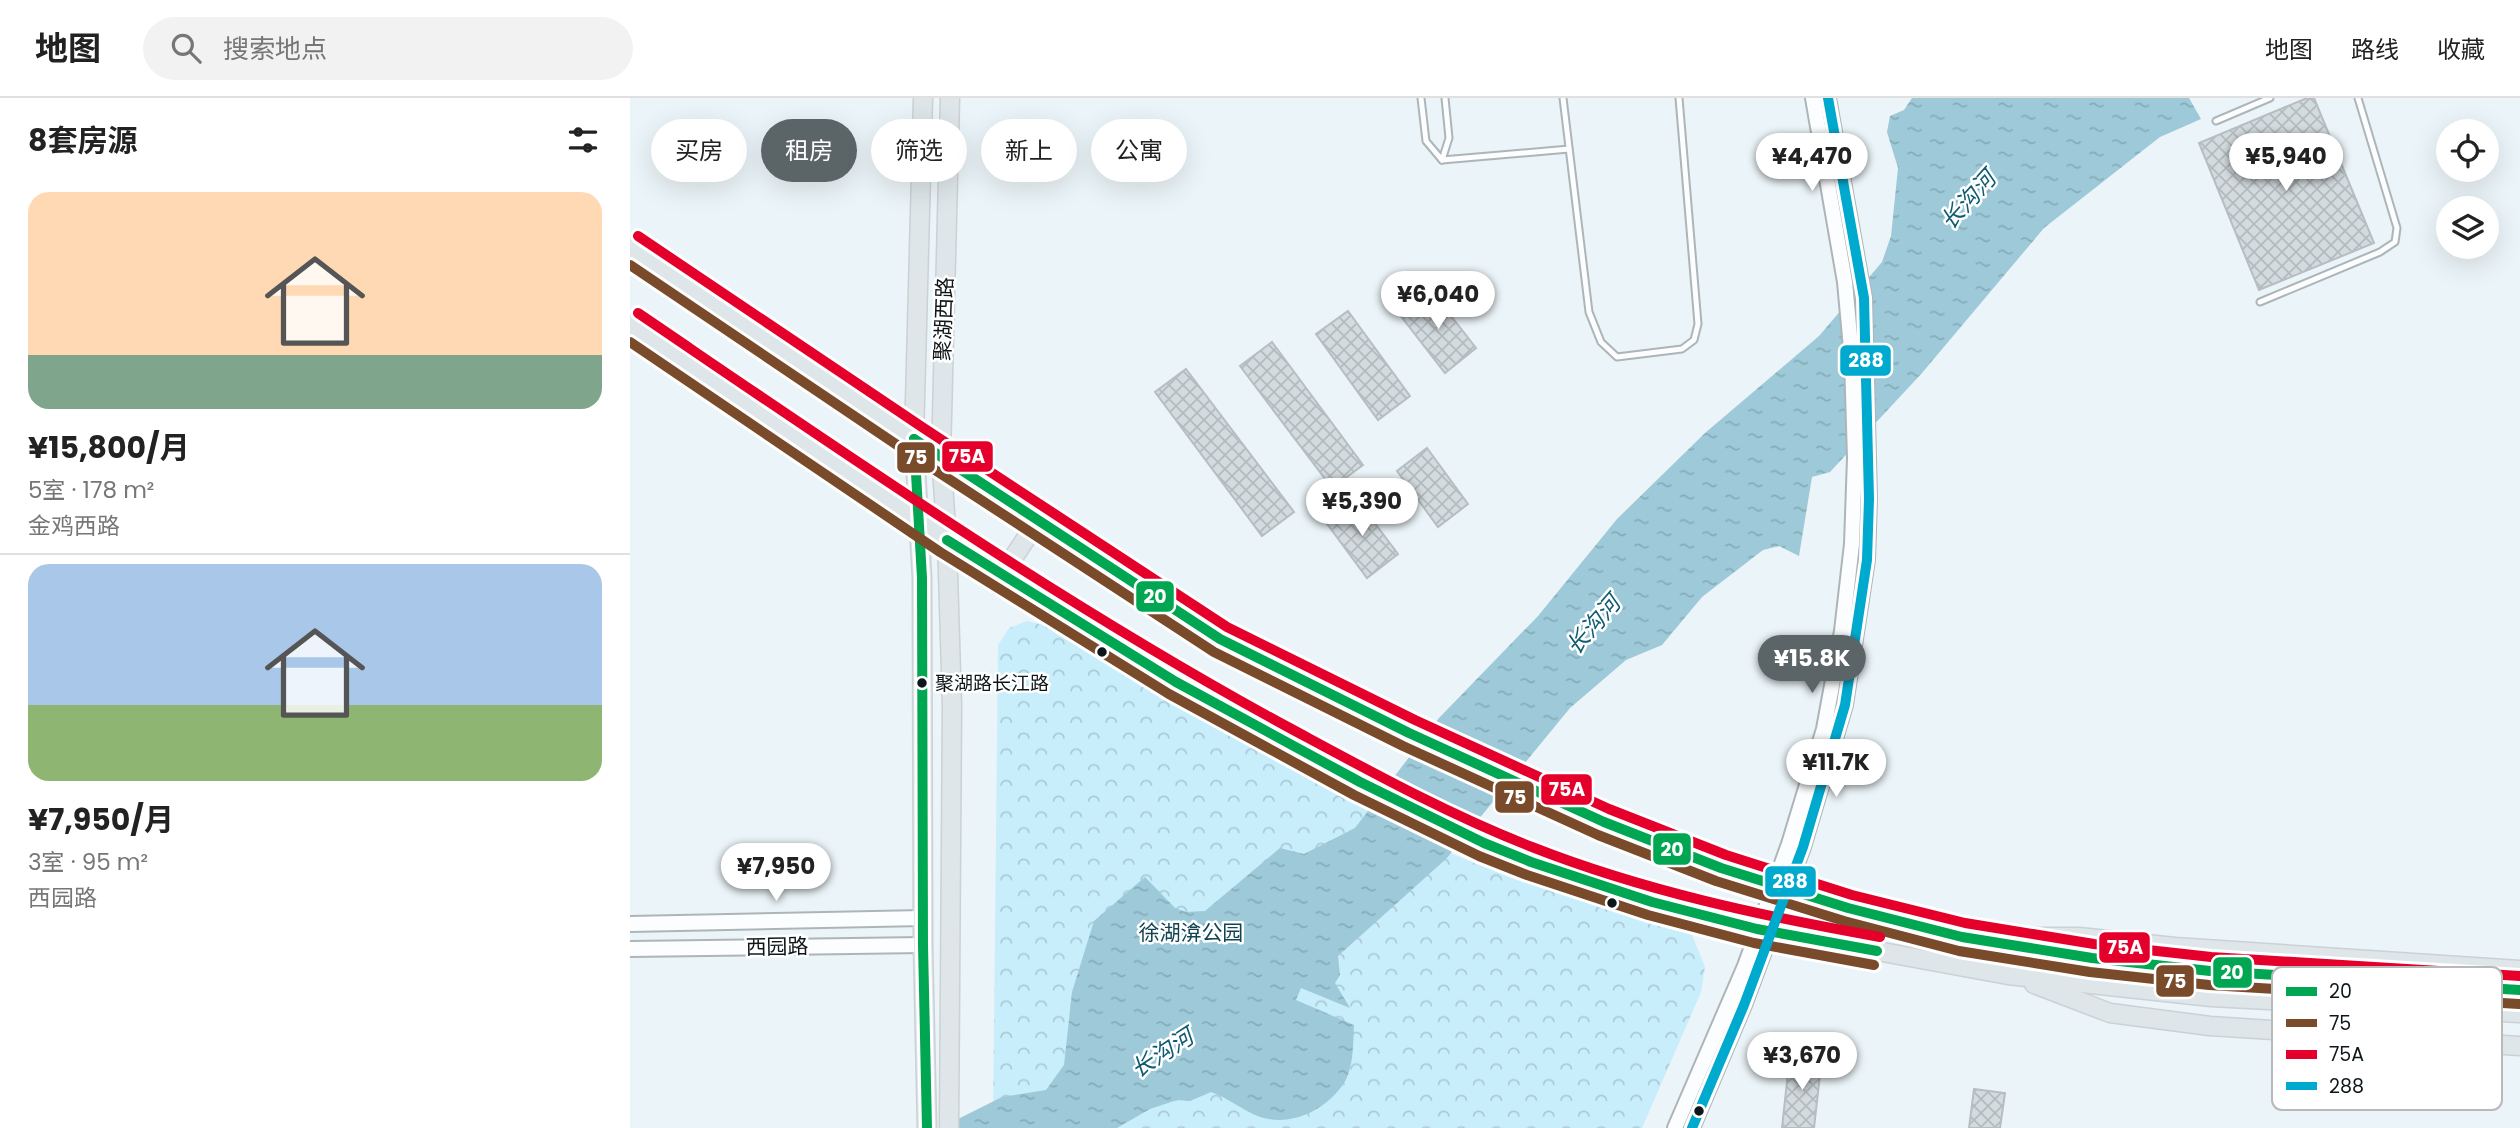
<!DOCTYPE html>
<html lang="zh">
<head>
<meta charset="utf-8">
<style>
	body { margin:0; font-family:Poppins,"Noto Sans SC",sans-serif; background:#f2f2f2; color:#222; height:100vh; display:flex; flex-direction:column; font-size:26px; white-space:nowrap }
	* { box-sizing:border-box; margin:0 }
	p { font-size:23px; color:#767676 }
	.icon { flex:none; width:38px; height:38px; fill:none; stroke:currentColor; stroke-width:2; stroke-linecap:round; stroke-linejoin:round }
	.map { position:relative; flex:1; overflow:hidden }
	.panel { display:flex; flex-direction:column; background:#fff; width:630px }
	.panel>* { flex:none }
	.hud { position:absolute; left:21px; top:21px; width:665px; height:63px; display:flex; gap:14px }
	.fabs { position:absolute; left:1806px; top:21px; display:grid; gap:14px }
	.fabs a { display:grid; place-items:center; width:63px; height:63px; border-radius:50%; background:#fff; box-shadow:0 7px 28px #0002; font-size:35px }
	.price { position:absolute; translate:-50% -60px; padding:0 16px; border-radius:24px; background:#fff; color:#222; font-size:23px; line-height:46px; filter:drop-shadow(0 2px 4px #0008) }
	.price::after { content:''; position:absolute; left:50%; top:42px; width:21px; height:16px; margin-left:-10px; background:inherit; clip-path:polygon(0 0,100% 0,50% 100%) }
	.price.active { background:#5b6467; color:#fff }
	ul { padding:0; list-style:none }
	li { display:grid; align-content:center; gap:14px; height:371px; padding:0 28px }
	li+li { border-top:2px solid #e0e0e0 }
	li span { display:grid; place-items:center; height:217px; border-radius:21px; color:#555 }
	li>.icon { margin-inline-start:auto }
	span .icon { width:126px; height:126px; fill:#fffc; stroke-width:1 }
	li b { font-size:30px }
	h2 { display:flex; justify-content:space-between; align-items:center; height:84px; padding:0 28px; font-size:30px }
	.pill { padding:0 24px; border-radius:32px; background:#fff; box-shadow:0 7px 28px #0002; font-size:24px; line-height:63px }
	.pill.active { background:#5b6467; color:#fff }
	header { display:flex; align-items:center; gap:42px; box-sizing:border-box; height:98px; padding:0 35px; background:#fff; border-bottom:2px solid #e0e0e0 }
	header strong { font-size:33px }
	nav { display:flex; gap:38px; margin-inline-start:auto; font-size:24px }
	.search { width:490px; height:63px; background:#f2f2f2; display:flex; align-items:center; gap:18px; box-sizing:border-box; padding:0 24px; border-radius:38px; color:#767676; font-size:26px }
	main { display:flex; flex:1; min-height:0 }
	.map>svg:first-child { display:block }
	.forest { fill:url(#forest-crowns) }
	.water { fill:url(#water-ripples) }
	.building { fill:url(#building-cross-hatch); stroke:#b6bec1; stroke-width:2 }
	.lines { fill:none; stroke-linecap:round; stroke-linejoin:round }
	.service-casing { stroke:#adb5b8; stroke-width:9 }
	.tertiary-casing { stroke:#adb5b8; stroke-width:18 }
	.primary-casing { stroke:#ccd1d3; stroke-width:21 }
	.service { stroke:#fcfdfe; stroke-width:5 }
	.tertiary { stroke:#fcfdfe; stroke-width:14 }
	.primary { stroke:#dee6ea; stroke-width:18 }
	.bus-1-casing { stroke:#fff; stroke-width:16 }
	.bus-2-casing { stroke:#fff; stroke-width:16 }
	.bus-3-casing { stroke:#fff; stroke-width:16 }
	.bus-4-casing { stroke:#fff; stroke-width:16 }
	.bus-1 { stroke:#00a651; stroke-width:10 }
	.bus-2 { stroke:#7a4b2a; stroke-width:10 }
	.bus-3 { stroke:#e4002b; stroke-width:10 }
	.bus-4 { stroke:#00a9ce; stroke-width:10 }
	.bus-dot { fill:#0e1619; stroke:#fff; stroke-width:2.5 }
	.labels { text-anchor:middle; stroke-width:5; stroke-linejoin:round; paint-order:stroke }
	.bus-label { font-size:19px; fill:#0e1619; stroke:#fff; text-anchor:start }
	.street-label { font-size:21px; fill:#0e1619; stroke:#fff }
	.park-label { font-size:21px; fill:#114353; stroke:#fff }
	.water-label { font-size:23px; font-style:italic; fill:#0f5c72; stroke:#fff }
	.key { fill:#fff; stroke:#b7b9ba; stroke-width:2 }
	.key-label { font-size:19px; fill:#0e1619 }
	.line-badge { stroke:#fff; stroke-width:2.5 }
	.badge-label { font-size:19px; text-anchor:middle; font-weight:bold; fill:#fff }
</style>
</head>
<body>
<header>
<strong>地图</strong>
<div class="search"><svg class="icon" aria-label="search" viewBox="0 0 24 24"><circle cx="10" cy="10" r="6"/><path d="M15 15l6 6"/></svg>搜索地点</div>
<nav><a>地图</a><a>路线</a><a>收藏</a></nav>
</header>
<main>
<section class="panel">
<h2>8套房源<svg class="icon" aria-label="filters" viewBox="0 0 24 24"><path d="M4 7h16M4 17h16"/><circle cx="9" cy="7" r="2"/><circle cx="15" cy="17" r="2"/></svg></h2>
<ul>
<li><span style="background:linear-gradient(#ffd9b3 75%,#7fa58c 0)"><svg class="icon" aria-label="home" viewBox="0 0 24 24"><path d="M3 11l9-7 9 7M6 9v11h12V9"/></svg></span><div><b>¥15,800/月</b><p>5室 · 178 m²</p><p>金鸡西路</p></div></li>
<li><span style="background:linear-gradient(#a9c7e8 65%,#8fb573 0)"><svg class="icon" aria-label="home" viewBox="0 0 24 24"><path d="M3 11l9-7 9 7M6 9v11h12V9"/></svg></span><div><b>¥7,950/月</b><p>3室 · 95 m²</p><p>西园路</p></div></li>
</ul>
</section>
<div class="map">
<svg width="1890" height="1030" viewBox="0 0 1890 1030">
	<defs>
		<pattern id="forest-crowns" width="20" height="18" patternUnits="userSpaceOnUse" patternTransform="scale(1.75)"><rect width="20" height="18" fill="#c8edfb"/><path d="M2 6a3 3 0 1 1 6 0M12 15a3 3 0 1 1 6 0" fill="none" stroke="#abcad7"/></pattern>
		<pattern id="water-ripples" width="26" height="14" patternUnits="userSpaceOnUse" patternTransform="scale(1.75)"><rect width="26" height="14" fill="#9dc9d8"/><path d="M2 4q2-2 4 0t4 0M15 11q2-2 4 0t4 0" fill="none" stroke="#86acb9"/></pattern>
		<pattern id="building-cross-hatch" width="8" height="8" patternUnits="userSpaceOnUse" patternTransform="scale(1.75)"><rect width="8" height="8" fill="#d3dbdf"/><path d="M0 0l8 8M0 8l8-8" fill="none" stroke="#b4bbbf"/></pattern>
	</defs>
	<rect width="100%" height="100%" fill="#ebf4f8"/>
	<!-- forest -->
	<path class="forest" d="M397,523L425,530L800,747L884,781L1060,832L1075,869L1071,894L1012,1030H363L368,547L379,530Z"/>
	<!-- water -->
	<path class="water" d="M1282,0H1559L1571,21L1530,39L1414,130L1292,275L1200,374L1182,379L1169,458L1149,448L1133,452L1072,499L1032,547L996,562L940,610L816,761L708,858L710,877L705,885L720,910L671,890L666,902L724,927C723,945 724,969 714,985C696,1012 662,1029 630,1019C614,1013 598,1000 581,994L560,1003L547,1002L520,1011L487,1030H310L372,999L416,992L434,967L442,894L464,823L515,779L545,810L556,814L575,813L650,750L674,756L725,730L809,620L908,518L987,421L1075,335L1189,238L1252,164L1261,138L1268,70L1257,34L1260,18L1274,12Z"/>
	<!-- building -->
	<g class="building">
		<path d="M1677,0H1684L1744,145L1629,192L1569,45Z"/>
		<path d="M801,192L846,250L815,275L770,217Z"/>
		<path d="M718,213L780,298L748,322L686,236Z"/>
		<path d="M642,244L733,367L702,390L610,268Z"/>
		<path d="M556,271L664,414L632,438L525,294Z"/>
		<path d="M797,350L838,406L808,429L767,373Z"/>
		<path d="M726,400L768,456L737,480L695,423Z"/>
		<path d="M1160,956L1192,959L1184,1030H1152Z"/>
		<path d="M1344,991L1375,995L1370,1030H1339Z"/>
	</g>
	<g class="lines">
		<!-- service casing -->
		<g class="service-casing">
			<g id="service">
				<path d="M791,0L796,43L812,62"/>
				<path d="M933,0L959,214L971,244L987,259L1052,251L1064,242L1068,226L1049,0"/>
				<path d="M1586,23L1640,0"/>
				<path d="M812,62L939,51"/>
				<path d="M812,62L819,40L815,0"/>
				<path d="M1630,204L1750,154L1765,144L1767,130L1728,0"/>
			</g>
		</g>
		<!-- tertiary casing -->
		<g class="tertiary-casing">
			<g id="tertiary">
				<path d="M0,826L293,820"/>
				<path d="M0,851L293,847"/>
				<path d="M1045,1030L1115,868L1159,746L1194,631L1212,533L1222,446L1225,360L1222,261L1215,184L1183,0"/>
				<path d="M1062,1030L1114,907L1173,749L1215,607L1237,462L1239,401L1234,200L1198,0"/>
			</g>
		</g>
		<!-- primary casing -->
		<g class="primary-casing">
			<g id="primary">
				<path d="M293,0L284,341L292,480L293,847L297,1030"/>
				<path d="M0,150L284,341L590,541L779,635L974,724L1091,770L1218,810L1332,839L1462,860L1580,873L1890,892"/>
				<path d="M0,227L317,442L546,584L730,684L854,745L901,764L1022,804L1127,831L1378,877L1581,899L1890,915"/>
				<path d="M389,487L381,463L401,433L422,431"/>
				<path d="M1387,839H1449L1545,849L1890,872"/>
				<path d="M1404,886L1480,915L1580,928L1890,948"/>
				<path d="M319,1030L322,608L317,442L311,358L320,0"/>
			</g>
		</g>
		<!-- service -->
		<use href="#service" class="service"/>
		<!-- tertiary -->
		<use href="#tertiary" class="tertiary"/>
		<!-- primary -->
		<use href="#primary" class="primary"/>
		<!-- bus-1 casing -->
		<g class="bus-1-casing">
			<g id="bus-1">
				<path d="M284,341L590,541L779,635L974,724L1091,770L1218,810L1332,839L1462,860L1580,873L1890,892"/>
				<path d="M284,341L292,480L293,847L297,1030"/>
				<path d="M317,442L546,584L730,684L854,745L901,764L1022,804L1127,831L1247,853"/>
			</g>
		</g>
		<!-- bus-2 casing -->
		<g class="bus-2-casing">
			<g id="bus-2">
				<path d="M0,167L276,353L584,554L773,648L968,737L1086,783L1214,823L1329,853L1460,874L1579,887L1889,906"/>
				<path d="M0,244L310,454L539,596L724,697L849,758L897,777L1018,817L1124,845L1244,867"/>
			</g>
		</g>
		<!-- bus-3 casing -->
		<g class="bus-3-casing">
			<g id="bus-3">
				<path d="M8,138L292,329L597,529L785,622L979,711L1096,757L1222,797L1335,825L1464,846L1581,859L1890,878"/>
				<path d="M8,215C220,359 430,505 656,628C736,671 817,716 902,749C1014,793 1132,818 1250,839"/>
			</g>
		</g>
		<!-- bus-4 casing -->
		<g class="bus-4-casing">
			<path id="bus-4" d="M1062,1030L1114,907L1173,749L1215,607L1237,462L1239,401L1234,200L1198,0"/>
		</g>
		<!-- bus-1 -->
		<use href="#bus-1" class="bus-1"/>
		<!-- bus-2 -->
		<use href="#bus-2" class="bus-2"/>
		<!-- bus-3 -->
		<use href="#bus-3" class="bus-3"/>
		<!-- bus-4 -->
		<use href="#bus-4" class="bus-4"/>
	</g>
	<!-- markers -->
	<g class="bus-dot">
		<circle cx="472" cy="554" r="6"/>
		<circle cx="292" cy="585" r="6"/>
		<circle cx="982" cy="805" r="6"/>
		<circle cx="1069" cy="1013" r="6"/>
	</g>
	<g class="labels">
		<!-- bus labels -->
		<g class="bus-label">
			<text x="305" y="592">聚湖路长江路</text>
		</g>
		<!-- street labels -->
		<g class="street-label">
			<text transform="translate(314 221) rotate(-88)" y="7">聚湖西路</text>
			<text transform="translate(147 849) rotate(-1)" y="7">西园路</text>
		</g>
		<!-- park labels -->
		<g class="park-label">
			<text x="561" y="842">徐湖渰公园</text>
		</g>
		<!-- water labels -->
		<g class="water-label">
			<text transform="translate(1338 102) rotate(-48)" y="8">长沟河</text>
			<text transform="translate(963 527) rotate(-49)" y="8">长沟河</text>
			<text transform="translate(532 955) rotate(-33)" y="8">长沟河</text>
		</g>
	</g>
	<!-- legend -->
	<rect x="1642" y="869" width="230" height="143" rx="10" class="key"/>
	<rect x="1656" y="889" width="31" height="9" fill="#00a651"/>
	<rect x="1656" y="921" width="31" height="8" fill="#7a4b2a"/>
	<rect x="1656" y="952" width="31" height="9" fill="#e4002b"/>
	<rect x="1656" y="984" width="31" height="8" fill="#00a9ce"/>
	<g class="key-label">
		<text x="1699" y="900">20</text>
		<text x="1699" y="932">75</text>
		<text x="1699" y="963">75A</text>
		<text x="1699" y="995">288</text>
	</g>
	<g class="line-badge">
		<rect x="1209" y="246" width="53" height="33" rx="7" fill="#00a9ce"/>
		<rect x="311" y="342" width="53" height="33" rx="7" fill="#e4002b"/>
		<rect x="266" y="343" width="40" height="33" rx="7" fill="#7a4b2a"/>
		<rect x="505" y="482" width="40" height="33" rx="7" fill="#00a651"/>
		<rect x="910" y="675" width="53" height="33" rx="7" fill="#e4002b"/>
		<rect x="864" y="682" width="41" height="34" rx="7" fill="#7a4b2a"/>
		<rect x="1022" y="734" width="40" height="34" rx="7" fill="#00a651"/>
		<rect x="1134" y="767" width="53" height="33" rx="7" fill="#00a9ce"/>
		<rect x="1468" y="833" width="53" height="33" rx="7" fill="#e4002b"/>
		<rect x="1582" y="858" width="41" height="33" rx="7" fill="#00a651"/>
		<rect x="1525" y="866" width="40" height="34" rx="7" fill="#7a4b2a"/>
	</g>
	<g class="badge-label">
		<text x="1236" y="269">288</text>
		<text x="337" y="365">75A</text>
		<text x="286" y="366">75</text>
		<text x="525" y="505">20</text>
		<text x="937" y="698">75A</text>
		<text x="885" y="706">75</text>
		<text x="1042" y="758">20</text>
		<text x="1160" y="790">288</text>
		<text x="1495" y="856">75A</text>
		<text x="1602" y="881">20</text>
		<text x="1545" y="890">75</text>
	</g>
</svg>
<div class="fabs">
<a><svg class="icon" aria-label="locate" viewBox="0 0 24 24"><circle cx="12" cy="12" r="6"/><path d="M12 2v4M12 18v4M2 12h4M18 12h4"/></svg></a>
<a><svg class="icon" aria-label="layers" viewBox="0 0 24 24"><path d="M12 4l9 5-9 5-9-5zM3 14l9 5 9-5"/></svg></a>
</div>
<b class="price" style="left:1182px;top:95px">¥4,470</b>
<b class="price" style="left:1656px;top:95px">¥5,940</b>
<b class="price" style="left:808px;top:233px">¥6,040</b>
<b class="price" style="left:732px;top:440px">¥5,390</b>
<b class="price active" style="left:1182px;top:597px">¥15.8K</b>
<b class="price" style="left:1206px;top:701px">¥11.7K</b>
<b class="price" style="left:146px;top:805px">¥7,950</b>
<b class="price" style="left:1172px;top:994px">¥3,670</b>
<div class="hud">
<a class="pill">买房</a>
<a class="pill active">租房</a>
<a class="pill">筛选</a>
<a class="pill">新上</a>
<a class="pill">公寓</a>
</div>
</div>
</main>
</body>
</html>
